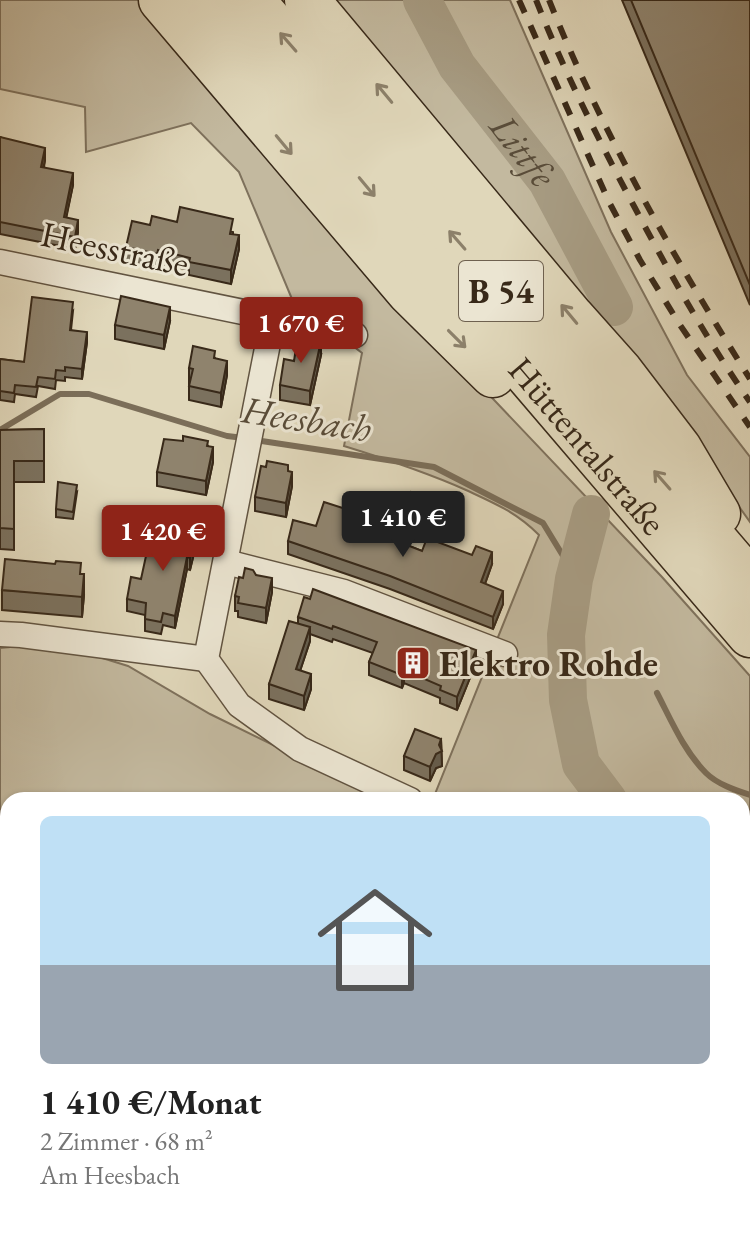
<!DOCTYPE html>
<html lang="de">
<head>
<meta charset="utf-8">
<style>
	body { margin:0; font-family:"EB Garamond",serif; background:#f2f2f2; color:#222; height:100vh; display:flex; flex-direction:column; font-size:30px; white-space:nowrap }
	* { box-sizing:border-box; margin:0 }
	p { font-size:26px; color:#767676 }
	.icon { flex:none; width:44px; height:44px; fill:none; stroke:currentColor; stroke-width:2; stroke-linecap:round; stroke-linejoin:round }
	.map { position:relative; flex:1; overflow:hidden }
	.details { position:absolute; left:0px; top:792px; width:750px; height:442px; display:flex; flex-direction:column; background:#fff; border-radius:24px 24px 0 0; box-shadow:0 2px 6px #0004 }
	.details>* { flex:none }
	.price { position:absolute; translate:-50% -68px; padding:0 18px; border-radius:8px; background:#8f2418; color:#fff; font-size:26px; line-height:52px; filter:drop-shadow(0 2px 4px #0008) }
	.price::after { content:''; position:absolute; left:50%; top:48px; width:24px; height:18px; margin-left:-12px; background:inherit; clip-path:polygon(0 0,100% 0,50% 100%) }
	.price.on { background:#222; color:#fff }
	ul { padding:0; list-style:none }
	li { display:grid; align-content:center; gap:16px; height:424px; padding:0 40px }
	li+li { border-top:2px solid #e0e0e0 }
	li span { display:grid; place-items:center; height:248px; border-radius:12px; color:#555 }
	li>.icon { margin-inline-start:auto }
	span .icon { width:144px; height:144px; fill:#fffc; stroke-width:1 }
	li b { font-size:34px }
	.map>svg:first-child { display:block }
	.green { fill:#c3b99f; stroke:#7e715c; stroke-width:2 }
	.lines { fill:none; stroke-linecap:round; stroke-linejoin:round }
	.stream { stroke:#7b6e59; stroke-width:6 }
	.river { stroke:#a79c83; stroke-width:38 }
	.street-casing { stroke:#625441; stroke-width:27 }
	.highway-casing { stroke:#382919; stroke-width:47 }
	.street { stroke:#ebe5d2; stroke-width:24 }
	.highway { stroke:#e0d7ba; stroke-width:44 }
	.rail { stroke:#382919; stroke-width:6; stroke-dasharray:14 14; stroke-linecap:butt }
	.wall { fill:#7b715e; stroke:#382919; stroke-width:2 }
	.shaded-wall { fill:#645c4c; stroke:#382919; stroke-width:2 }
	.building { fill:#8f836d; stroke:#382919; stroke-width:2 }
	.oneway { stroke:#8c806a }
	.labels { text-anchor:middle; stroke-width:6; stroke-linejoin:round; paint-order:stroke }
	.shield { fill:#ebe5d2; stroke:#6e6150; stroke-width:2 }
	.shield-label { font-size:34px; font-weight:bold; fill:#382919 }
	.street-label { font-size:36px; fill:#382919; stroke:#ebe5d2 }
	.poi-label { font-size:36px; font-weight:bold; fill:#382919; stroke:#ebe5d2; text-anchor:start }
	.water-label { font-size:38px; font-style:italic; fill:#594c39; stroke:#ebe5d2 }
</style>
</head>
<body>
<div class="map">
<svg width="750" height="1233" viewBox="0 0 750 1233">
	<rect width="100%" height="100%" fill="#e0d7ba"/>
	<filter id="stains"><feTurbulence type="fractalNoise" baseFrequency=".0025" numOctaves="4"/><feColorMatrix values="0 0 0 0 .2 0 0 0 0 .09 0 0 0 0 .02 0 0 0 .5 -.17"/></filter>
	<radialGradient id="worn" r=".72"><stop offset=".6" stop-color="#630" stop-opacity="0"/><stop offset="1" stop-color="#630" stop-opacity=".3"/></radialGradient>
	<!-- green -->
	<g class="green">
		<path d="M0,0H141L349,247L662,577L750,676V973L742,974V800L433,799L539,535C516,512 496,504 466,490C426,472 386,459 344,446L362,353L292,299L239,172L191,123L86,152L85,107L0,89Z"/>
		<path d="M330,0H510L611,232L687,375L750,457V522L636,362Z"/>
		<path d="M54,643L128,666L210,714L385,800H8V1226H450L448,1233H0V648Z"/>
	</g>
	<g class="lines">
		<!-- stream -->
		<g class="stream">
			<path d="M0,430L60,394H89L227,436L244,438"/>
			<path d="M255,440L434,467L543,523L568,564L574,579"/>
			<path d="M657,693C671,720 684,751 706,773C717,784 735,790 750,795"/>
		</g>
		<!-- river -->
		<g class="river">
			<path id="s1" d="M422,0L457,66L547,181L614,307"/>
			<path d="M591,514L574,579L566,635L568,700L581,764L608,800"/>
			<path d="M742,871L750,874"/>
		</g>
		<!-- street casing -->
		<g class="street-casing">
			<g id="street">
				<path d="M0,262L355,335"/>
				<path d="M273,318L206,659L239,705L300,749L410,800"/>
				<path d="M226,562L344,592L505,654"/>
				<path d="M0,634L21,635L206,659"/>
				<path d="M695,1226L697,1233"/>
				<path d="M597,1233L599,1226"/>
			</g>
		</g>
		<!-- highway casing -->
		<g class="highway-casing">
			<g id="highway">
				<path d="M161,0L409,292L493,375"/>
				<path id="s2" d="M207,0L750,635"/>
				<path d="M252,0L750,581"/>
				<path d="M307,0L572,317L621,372L679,448L718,514"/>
			</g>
		</g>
		<!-- street -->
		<use href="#street" class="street"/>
		<!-- highway -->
		<use href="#highway" class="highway"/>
		<!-- rail -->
		<g class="rail">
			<path d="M519,0L609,202L640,260L680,325L750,427"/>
			<path d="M536,0C564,71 599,141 635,208C670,274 707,340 750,402"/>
			<path d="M549,0C602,133 674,258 750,379"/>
		</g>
	</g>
	<!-- wall -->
	<g class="wall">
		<path d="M622,0H750V305Z"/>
		<path d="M0,137L45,160L44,167L73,185L66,217L78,232L75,249L0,234Z"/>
		<path d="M177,222L233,232V234L239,249L231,284L189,275V270L158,263L157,267L126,261V247L150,225Z"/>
		<path d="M73,311L71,330L87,342L82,379L65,377V381L56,380L55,389L38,386L36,397L15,394L14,402L0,400V359L24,362Z"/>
		<path d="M170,321L164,349L115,339V325Z"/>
		<path d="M321,355L310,405L280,400V385Z"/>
		<path d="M215,358L227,375L221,407L189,400V368Z"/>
		<path d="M44,429V482H14V550L0,549V430Z"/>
		<path d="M208,446L213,462L206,495L157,486V472Z"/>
		<path d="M266,467L288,471L292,486L286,517L255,511V497Z"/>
		<path d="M77,492L73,519L56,517V509Z"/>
		<path d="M428,506L421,523L404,517V510Z"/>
		<path d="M352,524L422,551L492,564L485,584L503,604L493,629L390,589L288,554V541L316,526Z"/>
		<path d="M196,545L190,570L187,569L175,628L163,625L161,634L145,631V615L127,611V599L141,579Z"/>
		<path d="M256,575L272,592L266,623L238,617V611H235V596L243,578Z"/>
		<path d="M2,590L84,595L82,617L2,610Z"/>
		<path d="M298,617L476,663L457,710L440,703V698L404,683L402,688L369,675V662L373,653L333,639L332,642L310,634V641L300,671L311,689L304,710L269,699V684L298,624Z"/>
		<path d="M441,739L442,766L436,768L430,781L404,770V756Z"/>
		<path d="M539,1226H568L566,1233H540Z"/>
		<path d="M724,1226H742L750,1233H727Z"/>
	</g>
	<!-- shaded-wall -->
	<g class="shaded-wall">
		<path d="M45,148V160L41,178V167Z"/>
		<path d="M73,173V185L64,229V217Z"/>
		<path d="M78,220V232L75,249V237Z"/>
		<path d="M239,235V249L231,284V270Z"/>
		<path d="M170,307V321L164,349V335Z"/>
		<path d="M87,332V342L82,379V369Z"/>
		<path d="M321,341V355L310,405V391Z"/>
		<path d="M227,361V375L221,407V393Z"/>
		<path d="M213,447V462L206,495V481Z"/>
		<path d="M292,472V486L286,517V503Z"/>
		<path d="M428,498V506L421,523V516Z"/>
		<path d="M196,533V545L190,570V558Z"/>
		<path d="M492,552V564L481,595V582Z"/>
		<path d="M187,557V569L175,628V616Z"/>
		<path d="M84,574V595L82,617V597Z"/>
		<path d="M272,578V592L266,623V608Z"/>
		<path d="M503,591V604L493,629V617Z"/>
		<path d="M310,627V641L296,683V669Z"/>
		<path d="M476,650V663L457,710V697Z"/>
		<path d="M404,670V683L402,688V675Z"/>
		<path d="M311,674V689L304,710V696Z"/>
		<path d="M441,739L442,766L436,768L430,781V767Z"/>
		<path d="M745,1184V1196L742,1197V1185Z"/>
	</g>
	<!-- building -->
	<g class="building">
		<path d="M631,0H750V285Z"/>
		<path d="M0,137L45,148L41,167L73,173L64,217L78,220L75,237L0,222Z"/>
		<path d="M180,207L233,219L230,234L239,235L231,270L189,262L190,258L158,250L157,254L126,247L132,221L150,225L152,216L177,222Z"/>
		<path d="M121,296L170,307L164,335L115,325Z"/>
		<path d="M32,297L73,302L70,330L87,332L82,369L65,367V371L56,370L55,379L38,377L36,387L15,385L14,393L0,391V359L24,362Z"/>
		<path d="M298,336L321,341L310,391L280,385L284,359L294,361Z"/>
		<path d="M193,346L215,351L214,358L227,361L221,393L189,386L193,369L189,368Z"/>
		<path d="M44,429V461H14V529L0,528V430Z"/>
		<path d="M183,436L208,441L207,446L213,447L206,481L157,472L164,439L183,441Z"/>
		<path d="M267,461L288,465V471L292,472L286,503L255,497L261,466L266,467Z"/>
		<path d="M58,482L77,485L73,512L56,509Z"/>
		<path d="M411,492L428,498L421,516L404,510Z"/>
		<path d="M324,502L352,511L348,522L422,551L427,538L472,555L476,546L492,552L481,582L503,591L493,617L390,576L288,541L293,520L316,526Z"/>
		<path d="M168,527L196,533L190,558L187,557L175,616L163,613L161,622L145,619L146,603L127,599L131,577L141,579L151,533L166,536Z"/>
		<path d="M5,559L55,564L56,561L81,563L80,574H84L82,597L2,590Z"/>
		<path d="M245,568L253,570L256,575L272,578L266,608L238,603L239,597L235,596L239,577L243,578Z"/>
		<path d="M313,589L476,650L457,697L440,690L441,686L404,670L402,675L369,662L377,642L333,626L332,629L298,617L304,597L310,599Z"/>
		<path d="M289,621L310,627L296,669L311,674L304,696L269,684Z"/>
		<path d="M415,729L441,739L439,745L442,751L436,754L430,767L404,756Z"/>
		<path d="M742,1172L745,1184L742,1185Z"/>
		<path d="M742,1207L750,1233H730L728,1226H742Z"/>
		<path d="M540,1226H565L564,1230Z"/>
		<path d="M653,1226H675L676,1233H654Z"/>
	</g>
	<!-- one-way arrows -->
	<defs><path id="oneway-shaft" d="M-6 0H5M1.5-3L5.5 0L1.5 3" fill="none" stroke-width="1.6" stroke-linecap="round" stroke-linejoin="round" transform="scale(2)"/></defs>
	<g class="oneway">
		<use href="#oneway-shaft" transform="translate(288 42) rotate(-131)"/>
		<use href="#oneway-shaft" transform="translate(384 93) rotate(-130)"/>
		<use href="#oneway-shaft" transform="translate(284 145) rotate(50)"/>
		<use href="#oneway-shaft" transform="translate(367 187) rotate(50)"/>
		<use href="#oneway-shaft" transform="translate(457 240) rotate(-131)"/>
		<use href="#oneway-shaft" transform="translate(569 314) rotate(-130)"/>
		<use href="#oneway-shaft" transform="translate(457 339) rotate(45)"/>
		<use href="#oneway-shaft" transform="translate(662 480) rotate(-131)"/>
	</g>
	<!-- icons -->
	<defs>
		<g id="building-square" transform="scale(1.8)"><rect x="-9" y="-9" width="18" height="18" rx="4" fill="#8f2418" stroke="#ebe5d2"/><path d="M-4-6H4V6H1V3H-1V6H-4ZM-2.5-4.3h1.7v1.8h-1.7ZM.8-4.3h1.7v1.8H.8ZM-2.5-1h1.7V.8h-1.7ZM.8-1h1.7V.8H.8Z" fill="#fff"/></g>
	</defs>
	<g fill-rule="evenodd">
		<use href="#building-square" x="413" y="663"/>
	</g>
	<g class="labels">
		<!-- shield labels -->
		<rect class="shield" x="459" y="261" width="84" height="60" rx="6"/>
		<g class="shield-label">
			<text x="501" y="303">B 54</text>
		</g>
		<!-- street labels -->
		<g class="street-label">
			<text transform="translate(115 248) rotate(12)" y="13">Heesstraße</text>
			<text dy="13" stroke="none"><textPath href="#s2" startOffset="586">Hüttentalstraße</textPath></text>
		</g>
		<!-- poi labels -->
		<g class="poi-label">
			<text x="439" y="676">Elektro Rohde</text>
		</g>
		<!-- water labels -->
		<g class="water-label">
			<text dy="13" stroke="none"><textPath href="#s1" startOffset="182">Littfe</textPath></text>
			<text transform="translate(307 419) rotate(9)" y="13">Heesbach</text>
		</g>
	</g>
	<rect width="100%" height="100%" filter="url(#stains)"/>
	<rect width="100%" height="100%" fill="url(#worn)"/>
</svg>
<b class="price" style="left:301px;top:365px">1 670 €</b>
<b class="price on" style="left:403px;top:559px">1 410 €</b>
<b class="price" style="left:163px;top:573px">1 420 €</b>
<section class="details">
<ul>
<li><span style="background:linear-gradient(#bfe0f5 60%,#9aa5b1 0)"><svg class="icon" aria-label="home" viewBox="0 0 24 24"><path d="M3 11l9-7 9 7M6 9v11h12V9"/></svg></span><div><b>1 410 €/Monat</b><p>2 Zimmer · 68 m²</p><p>Am Heesbach</p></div></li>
</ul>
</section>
</div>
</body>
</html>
